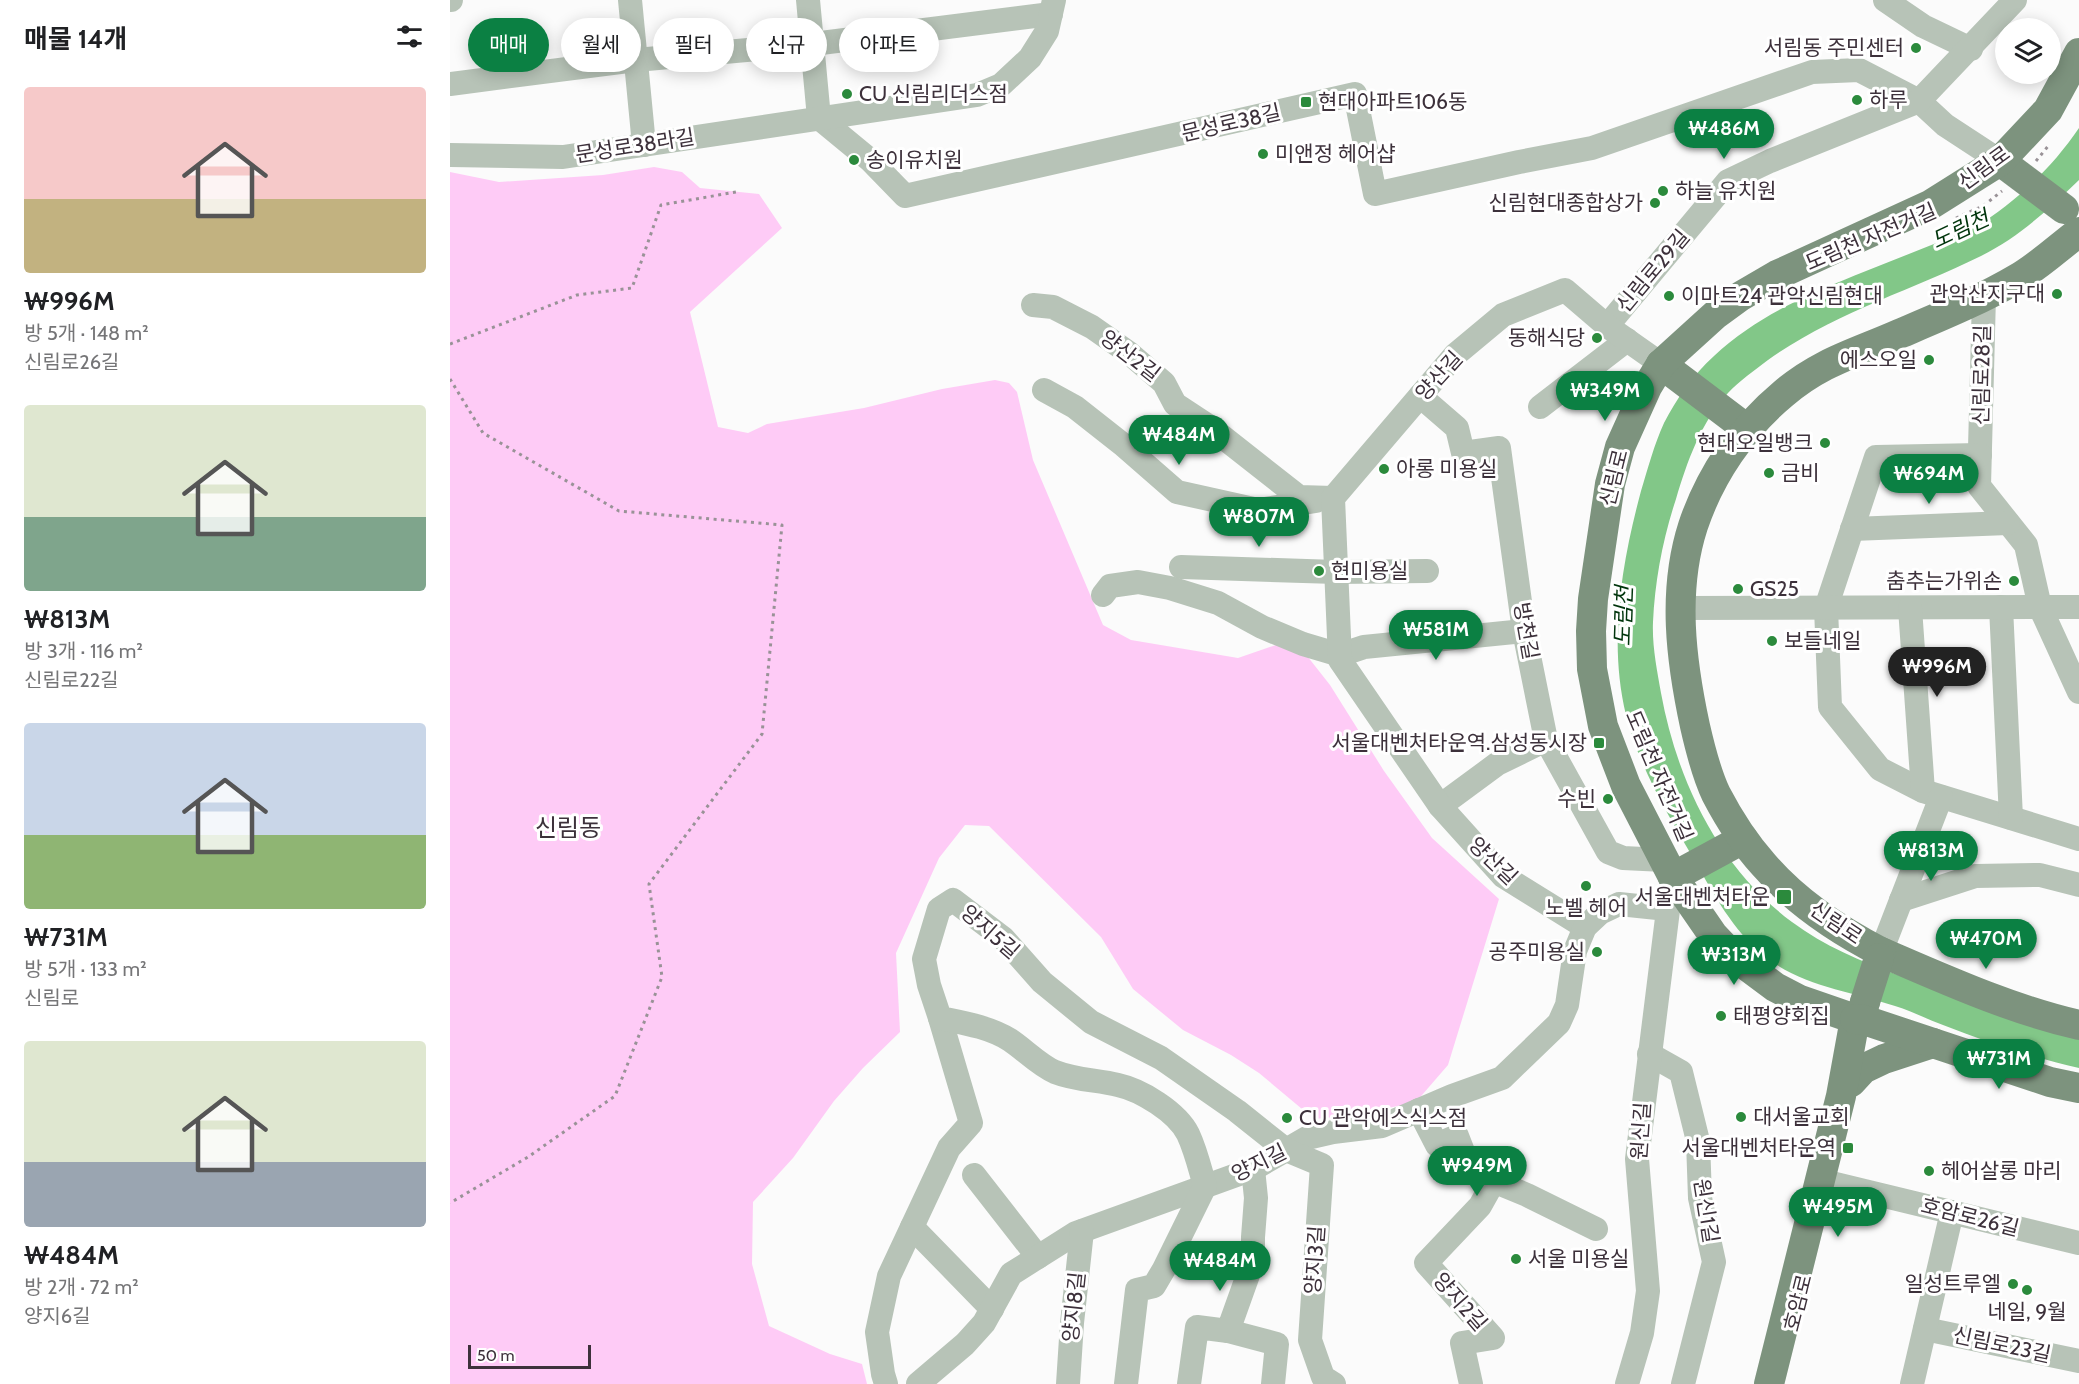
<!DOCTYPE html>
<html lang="ko">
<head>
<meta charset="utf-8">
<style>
	body { margin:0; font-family:Cabin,"Noto Sans KR",sans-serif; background:#f2f2f2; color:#202124; height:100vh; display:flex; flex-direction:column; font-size:22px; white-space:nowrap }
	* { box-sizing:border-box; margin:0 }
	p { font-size:20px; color:#757577 }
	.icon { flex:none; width:33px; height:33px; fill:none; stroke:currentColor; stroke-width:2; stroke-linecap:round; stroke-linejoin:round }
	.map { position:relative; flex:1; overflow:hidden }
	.side { display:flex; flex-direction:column; background:#fff; width:450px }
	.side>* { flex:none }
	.banner { position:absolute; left:18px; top:18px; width:570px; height:54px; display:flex; gap:12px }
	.tools { position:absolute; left:1545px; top:18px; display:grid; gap:12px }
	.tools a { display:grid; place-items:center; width:66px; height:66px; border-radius:50%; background:#fff; box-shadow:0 3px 15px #0003; font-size:30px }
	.scale { position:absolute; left:18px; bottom:15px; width:123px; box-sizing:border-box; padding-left:6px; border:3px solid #3d313b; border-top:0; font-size:16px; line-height:21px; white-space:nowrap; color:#3d313b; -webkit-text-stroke:4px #fff; paint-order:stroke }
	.price { position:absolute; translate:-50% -51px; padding:0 14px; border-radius:21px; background:#0b8043; color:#fff; font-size:20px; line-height:39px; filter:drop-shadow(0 2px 3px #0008) }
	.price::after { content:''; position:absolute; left:50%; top:36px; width:18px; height:14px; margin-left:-9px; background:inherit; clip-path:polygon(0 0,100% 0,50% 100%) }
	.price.active { background:#222; color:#fff }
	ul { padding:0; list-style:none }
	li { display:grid; align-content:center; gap:12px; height:318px; padding:0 24px }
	li span { display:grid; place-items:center; height:186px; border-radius:6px; color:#555 }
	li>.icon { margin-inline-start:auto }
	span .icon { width:108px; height:108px; fill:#fffc; stroke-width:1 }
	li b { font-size:26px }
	h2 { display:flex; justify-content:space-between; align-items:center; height:72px; padding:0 24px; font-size:26px }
	.chip { padding:0 21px; border-radius:27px; background:#fff; box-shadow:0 3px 15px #0003; font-size:21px; line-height:54px }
	.chip.active { background:#0b8043; color:#fff }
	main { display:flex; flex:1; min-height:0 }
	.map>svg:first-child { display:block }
	.green { fill:#fecbf6 }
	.water { fill:#82c788 }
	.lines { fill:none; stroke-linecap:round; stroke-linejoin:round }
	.path { stroke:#999297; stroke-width:3; stroke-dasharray:3 4.5; stroke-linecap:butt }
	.minor { stroke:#b7c3b7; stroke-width:24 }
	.major { stroke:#7d937e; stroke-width:30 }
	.major-bridge { stroke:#7d937e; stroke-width:30 }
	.poi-dot { fill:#2b8a3c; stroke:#fff; stroke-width:2 }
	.labels { text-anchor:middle; stroke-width:6; stroke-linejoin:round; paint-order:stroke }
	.poi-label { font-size:21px; fill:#3d313b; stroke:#fff; text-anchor:start }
	.street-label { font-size:21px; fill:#3d313b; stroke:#fff }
	.water-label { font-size:22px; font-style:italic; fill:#00350c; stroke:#fff }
	.quarter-label { font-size:24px; fill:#3d313b; stroke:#fff }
</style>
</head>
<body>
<main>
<section class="side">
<h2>매물 14개<svg class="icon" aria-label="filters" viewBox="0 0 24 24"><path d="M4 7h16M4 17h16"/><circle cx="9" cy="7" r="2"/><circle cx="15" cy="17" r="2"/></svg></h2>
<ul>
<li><span style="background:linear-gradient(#f6c9c9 60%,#c2b280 0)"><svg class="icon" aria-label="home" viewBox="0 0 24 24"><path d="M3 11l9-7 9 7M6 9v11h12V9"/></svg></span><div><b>₩996M</b><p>방 5개 · 148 m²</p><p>신림로26길</p></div></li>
<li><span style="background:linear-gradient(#dfe7d0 60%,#7fa58c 0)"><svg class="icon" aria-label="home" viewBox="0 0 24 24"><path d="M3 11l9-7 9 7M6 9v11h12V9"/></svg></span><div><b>₩813M</b><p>방 3개 · 116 m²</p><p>신림로22길</p></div></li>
<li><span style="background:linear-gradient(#c9d6e8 60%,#8fb573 0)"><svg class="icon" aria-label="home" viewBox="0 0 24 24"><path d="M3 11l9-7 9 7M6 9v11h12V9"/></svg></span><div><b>₩731M</b><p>방 5개 · 133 m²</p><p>신림로</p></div></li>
<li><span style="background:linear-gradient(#dfe7d0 65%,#9aa5b1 0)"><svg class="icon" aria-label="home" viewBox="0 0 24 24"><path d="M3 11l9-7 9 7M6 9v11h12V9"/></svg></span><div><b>₩484M</b><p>방 2개 · 72 m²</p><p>양지6길</p></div></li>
</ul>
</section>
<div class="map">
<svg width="1629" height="1384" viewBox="0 0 1629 1384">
	<rect width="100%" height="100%" fill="#fbfbfb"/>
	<!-- green -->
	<path class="green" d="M204,167L232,172L250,188L309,194L332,228L240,312L268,427L298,433L317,424L414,408L492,389L545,380L559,383L567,392L583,460L653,625L681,640L788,658L826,645L854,652L880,685L934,771L982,838L1049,899L998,1065L966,1102L906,1115L864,1119L809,1073L781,1055L733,1030L683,989L651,937L539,826L515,825L489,858L446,953L450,1032L413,1068L384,1101L343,1158L303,1202L302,1264L319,1326L380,1354L412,1364L417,1384H0V172L49,182L153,175Z"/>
	<!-- water -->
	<path class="water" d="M1629,128V180C1599,209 1569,237 1531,256C1460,291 1384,313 1318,360C1305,370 1289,381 1278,393C1251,422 1237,462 1226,499C1213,538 1205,580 1203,622C1202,646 1207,670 1211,693C1227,781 1269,868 1342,922C1374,946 1411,961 1448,975C1507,998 1569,1016 1629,1035V1068C1583,1058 1537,1042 1493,1025C1477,1019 1461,1011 1445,1006C1400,991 1351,986 1313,955C1283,930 1264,895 1245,861C1218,815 1189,767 1176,715C1158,641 1172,562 1191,491C1198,468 1204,445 1214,423C1227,398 1243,375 1264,356C1308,315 1361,293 1416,271C1452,257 1488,242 1524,228C1566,202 1601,169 1629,128Z"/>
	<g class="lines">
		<!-- path -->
		<g class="path">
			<path d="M1586,161L1599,145"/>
			<path d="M1506,218L1533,206L1552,191"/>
			<path d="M0,344L127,295L182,288L211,205L286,192"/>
			<path d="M0,379L33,433L169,511L332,525L312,734L199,884L212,977L165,1096L78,1157L0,1203"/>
		</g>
		<!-- minor -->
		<g class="minor">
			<path d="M0,0H1"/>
			<path d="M180,0L194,145"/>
			<path d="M358,0L369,118L420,160L455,196L905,94L925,194L1069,162L1142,148L1362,72L1409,70L1469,101L1495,125L1550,161"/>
			<path d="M1435,0L1473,26L1521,49"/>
			<path d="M0,84L186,60L363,44L601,14"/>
			<path d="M0,155L113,157L527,95L551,85L580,58L597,31L604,0"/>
			<path d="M1534,296L1529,486L1576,545L1590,607L1629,692"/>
			<path d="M583,305L603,307L642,327L679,353L714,383L725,404L760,427L849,497L883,498"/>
			<path d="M1157,326L1278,181L1320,161L1469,101L1565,0"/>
			<path d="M594,390L625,407L672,444L727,492L808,510L866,501"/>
			<path d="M970,396L1007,428L1013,453L1049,448L1074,631L1096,740L1158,852L1173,858L1214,860"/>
			<path d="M1090,407L1177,340"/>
			<path d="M1530,455L1426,457L1376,608L1380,707L1430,769L1473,791L1629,839"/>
			<path d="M1402,529L1558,523"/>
			<path d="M731,567L886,572L977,571"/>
			<path d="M653,595L660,586L688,582L720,588L768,603L812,627L853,644L890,655L914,647L1074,631"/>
			<path d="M1551,607L1561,818"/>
			<path d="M1231,608L1629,607"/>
			<path d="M1460,608L1473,791"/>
			<path d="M990,806L1047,764L1096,740"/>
			<path d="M1451,900L1525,876L1590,875L1629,885"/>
			<path d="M1135,927L1053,876L990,806L890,660L883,498L1005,355L1053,315L1115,290L1157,326L1211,364"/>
			<path d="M1431,952L1491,797"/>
			<path d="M1199,1054L1231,1072L1248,1141L1250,1198L1264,1262L1233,1384"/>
			<path d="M969,1110L987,1145L1007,1136L1021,1172L1077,1195L1146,1229"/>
			<path d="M524,1175L588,1257"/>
			<path d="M1377,1182L1629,1243"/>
			<path d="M462,1227L542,1309"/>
			<path d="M1475,1329L1629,1361"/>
			<path d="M778,1331L827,1344L823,1384"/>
			<path d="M436,1384L433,1374L427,1332L439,1276L499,1148L521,1123L490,1018"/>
			<path d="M468,1384L515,1344L534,1323L561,1274L626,1233L803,1169L857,1138L883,1132L932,1126L1002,1096L1052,1078L1109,1023L1117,1005L1125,951L1135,927L1150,913L1169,904L1217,909"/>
			<path d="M618,1384L622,1323L632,1231"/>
			<path d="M676,1384L687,1290L704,1286L714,1269L755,1186C750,1169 746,1151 738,1134C727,1112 691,1090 668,1085C647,1080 625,1080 605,1072C589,1065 575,1050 560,1040C539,1027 514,1023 490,1018L479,985L474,959L489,909L503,900L553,938L592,982L641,1022L711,1058L787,1111L836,1150L872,1165L860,1340L873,1377L884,1384"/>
			<path d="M739,1384L747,1327L778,1331L803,1261V1237L806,1198L803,1169"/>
			<path d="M1021,1384L1012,1343L1043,1338L976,1263L1030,1206L1044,1181"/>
			<path d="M1177,1384L1192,1333L1198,1291L1187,1159L1220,894"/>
			<path d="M1462,1384L1502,1212"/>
		</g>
		<!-- major -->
		<g class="major">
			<path d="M1223,877L1263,935L1282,955L1325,987L1350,1000L1405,1019"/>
			<path d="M1429,958L1431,952C1496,980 1560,1009 1629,1025"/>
			<path d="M1401,1082L1413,1069L1434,1059L1483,1043L1600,1082L1629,1088"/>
			<path d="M1319,1384L1391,1096L1405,1019L1413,1009L1415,1002"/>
		</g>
		<!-- major-bridge -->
		<g class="major-bridge">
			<path d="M1550,161L1614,209"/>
			<path d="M1211,364L1297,429"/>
			<path d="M1293,839L1223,877L1176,786L1153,726L1142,669L1141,631L1143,599L1160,484L1170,447L1197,387L1211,364L1265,315L1291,296L1327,275L1480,205L1550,161L1598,110L1629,53"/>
			<path d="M1431,952C1388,930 1346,902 1314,865C1295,844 1279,819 1266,794C1256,773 1250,748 1245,726C1231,661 1222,591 1243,526C1260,475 1292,428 1333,394C1370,362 1406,353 1449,334C1489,317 1531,300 1568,278C1590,265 1609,247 1629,232"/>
			<path d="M1415,1002L1429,958"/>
			<path d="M1405,1019L1414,1020L1483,1043"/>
		</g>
	</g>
	<!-- markers -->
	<g class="poi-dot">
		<circle cx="1466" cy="48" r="6"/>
		<circle cx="397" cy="94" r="6"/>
		<circle cx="1407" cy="100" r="6"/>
		<rect x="850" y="96" width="12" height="12" rx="3"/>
		<circle cx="813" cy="154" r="6"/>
		<circle cx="404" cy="160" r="6"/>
		<circle cx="1213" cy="191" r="6"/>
		<circle cx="1205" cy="203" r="6"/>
		<circle cx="1607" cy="294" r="6"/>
		<circle cx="1219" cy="296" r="6"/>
		<circle cx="1147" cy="338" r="6"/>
		<circle cx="1479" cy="360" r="6"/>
		<circle cx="1375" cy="443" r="6"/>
		<circle cx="934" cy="469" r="6"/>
		<circle cx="1319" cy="473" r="6"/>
		<circle cx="869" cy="571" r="6"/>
		<circle cx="1564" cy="581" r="6"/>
		<circle cx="1288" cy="589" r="6"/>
		<circle cx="1322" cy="641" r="6"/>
		<rect x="1143" y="737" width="12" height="12" rx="3"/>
		<circle cx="1158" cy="799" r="6"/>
		<circle cx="1136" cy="886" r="6"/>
		<rect x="1326" y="889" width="16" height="16" rx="3"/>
		<circle cx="1147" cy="952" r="6"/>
		<circle cx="1271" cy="1016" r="6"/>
		<circle cx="1291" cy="1117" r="6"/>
		<circle cx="837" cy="1118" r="6"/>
		<rect x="1392" y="1142" width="12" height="12" rx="3"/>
		<circle cx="1479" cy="1171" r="6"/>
		<circle cx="1066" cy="1259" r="6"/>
		<circle cx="1563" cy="1284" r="6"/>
		<circle cx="1577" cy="1290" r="6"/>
	</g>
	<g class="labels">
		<!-- poi labels -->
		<g class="poi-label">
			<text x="1454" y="55" text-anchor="end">서림동 주민센터</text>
			<text x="409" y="101">CU 신림리더스점</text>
			<text x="1419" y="107">하루</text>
			<text x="868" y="109">현대아파트106동</text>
			<text x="825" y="161">미앤정 헤어샵</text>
			<text x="416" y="167">송이유치원</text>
			<text x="1225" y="198">하늘 유치원</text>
			<text x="1193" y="210" text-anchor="end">신림현대종합상가</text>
			<text x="1595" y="301" text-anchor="end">관악산지구대</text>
			<text x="1231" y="303">이마트24 관악신림현대</text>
			<text x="1135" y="345" text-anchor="end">동해식당</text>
			<text x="1467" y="367" text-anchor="end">에스오일</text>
			<text x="1363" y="450" text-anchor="end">현대오일뱅크</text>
			<text x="946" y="476">아롱 미용실</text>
			<text x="1331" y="480">금비</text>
			<text x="881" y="578">현미용실</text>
			<text x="1552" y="588" text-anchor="end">춤추는가위손</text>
			<text x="1300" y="596">GS25</text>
			<text x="1334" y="648">보들네일</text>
			<text x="1137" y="750" text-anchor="end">서울대벤처타운역.삼성동시장</text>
			<text x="1146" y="806" text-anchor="end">수빈</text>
			<text x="1320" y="904" text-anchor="end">서울대벤처타운</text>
			<text x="1136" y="915" text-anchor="middle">노벨 헤어</text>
			<text x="1135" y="959" text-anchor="end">공주미용실</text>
			<text x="1283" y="1023">태평양회집</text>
			<text x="1303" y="1124">대서울교회</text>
			<text x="849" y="1125">CU 관악에스식스점</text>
			<text x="1386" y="1155" text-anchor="end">서울대벤처타운역</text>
			<text x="1491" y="1178">헤어살롱 마리</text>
			<text x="1078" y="1266">서울 미용실</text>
			<text x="1551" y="1291" text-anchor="end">일성트루엘</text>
			<text x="1577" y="1319" text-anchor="middle">네일, 9월</text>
		</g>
		<!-- street labels -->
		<g class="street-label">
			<text transform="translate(781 123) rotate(-13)" y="7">문성로38길</text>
			<text transform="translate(185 146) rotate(-9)" y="7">문성로38라길</text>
			<text transform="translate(1534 168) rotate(-36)" y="7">신림로</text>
			<text transform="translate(1421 237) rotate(-23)" y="7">도림천 자전거길</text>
			<text transform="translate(1203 271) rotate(-50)" y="7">신림로29길</text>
			<text transform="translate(680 356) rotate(38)" y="7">양산2길</text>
			<text transform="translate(1532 375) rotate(-89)" y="7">신림로28길</text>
			<text transform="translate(989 376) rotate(-48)" y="7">양산길</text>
			<text transform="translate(1164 478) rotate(-76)" y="7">신림로</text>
			<text transform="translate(1076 631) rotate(80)" y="7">방천길</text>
			<text transform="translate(1209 776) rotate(67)" y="7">도림천 자전거길</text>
			<text transform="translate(1043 861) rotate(44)" y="7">양산길</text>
			<text transform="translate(1386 923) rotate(34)" y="7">신림로</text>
			<text transform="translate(540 932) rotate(41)" y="7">양지5길</text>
			<text transform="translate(1191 1131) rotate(-86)" y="7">원신길</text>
			<text transform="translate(809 1163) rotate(-26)" y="7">양지길</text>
			<text transform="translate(1256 1211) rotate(81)" y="7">원신1길</text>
			<text transform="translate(1520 1217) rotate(14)" y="7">호암로26길</text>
			<text transform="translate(865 1260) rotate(-86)" y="7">양지3길</text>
			<text transform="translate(1010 1302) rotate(49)" y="7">양지2길</text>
			<text transform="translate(1348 1303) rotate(-76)" y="7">호암로</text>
			<text transform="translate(624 1307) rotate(-84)" y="7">양지8길</text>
			<text transform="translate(1552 1345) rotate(12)" y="7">신림로23길</text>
		</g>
		<!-- water labels -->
		<g class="water-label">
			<text transform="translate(1510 229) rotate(-25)" y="8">도림천</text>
			<text transform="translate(1173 616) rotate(-88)" y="8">도림천</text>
		</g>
		<!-- quarter labels -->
		<g class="quarter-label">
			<text x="118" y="836">신림동</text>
		</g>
	</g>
</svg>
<div class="tools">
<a><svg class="icon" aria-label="layers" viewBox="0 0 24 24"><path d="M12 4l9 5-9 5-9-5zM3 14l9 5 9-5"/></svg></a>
</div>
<div class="scale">50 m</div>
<b class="price" style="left:1274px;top:160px">₩486M</b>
<b class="price" style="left:1155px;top:422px">₩349M</b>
<b class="price" style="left:729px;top:466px">₩484M</b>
<b class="price" style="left:1479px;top:505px">₩694M</b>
<b class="price" style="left:809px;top:548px">₩807M</b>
<b class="price" style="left:986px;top:661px">₩581M</b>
<b class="price active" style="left:1487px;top:698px">₩996M</b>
<b class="price" style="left:1481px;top:882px">₩813M</b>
<b class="price" style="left:1536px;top:970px">₩470M</b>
<b class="price" style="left:1284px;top:986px">₩313M</b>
<b class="price" style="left:1549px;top:1090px">₩731M</b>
<b class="price" style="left:1027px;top:1197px">₩949M</b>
<b class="price" style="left:1388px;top:1238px">₩495M</b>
<b class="price" style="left:770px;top:1292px">₩484M</b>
<div class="banner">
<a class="chip active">매매</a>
<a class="chip">월세</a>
<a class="chip">필터</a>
<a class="chip">신규</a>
<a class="chip">아파트</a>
</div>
</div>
</main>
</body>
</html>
